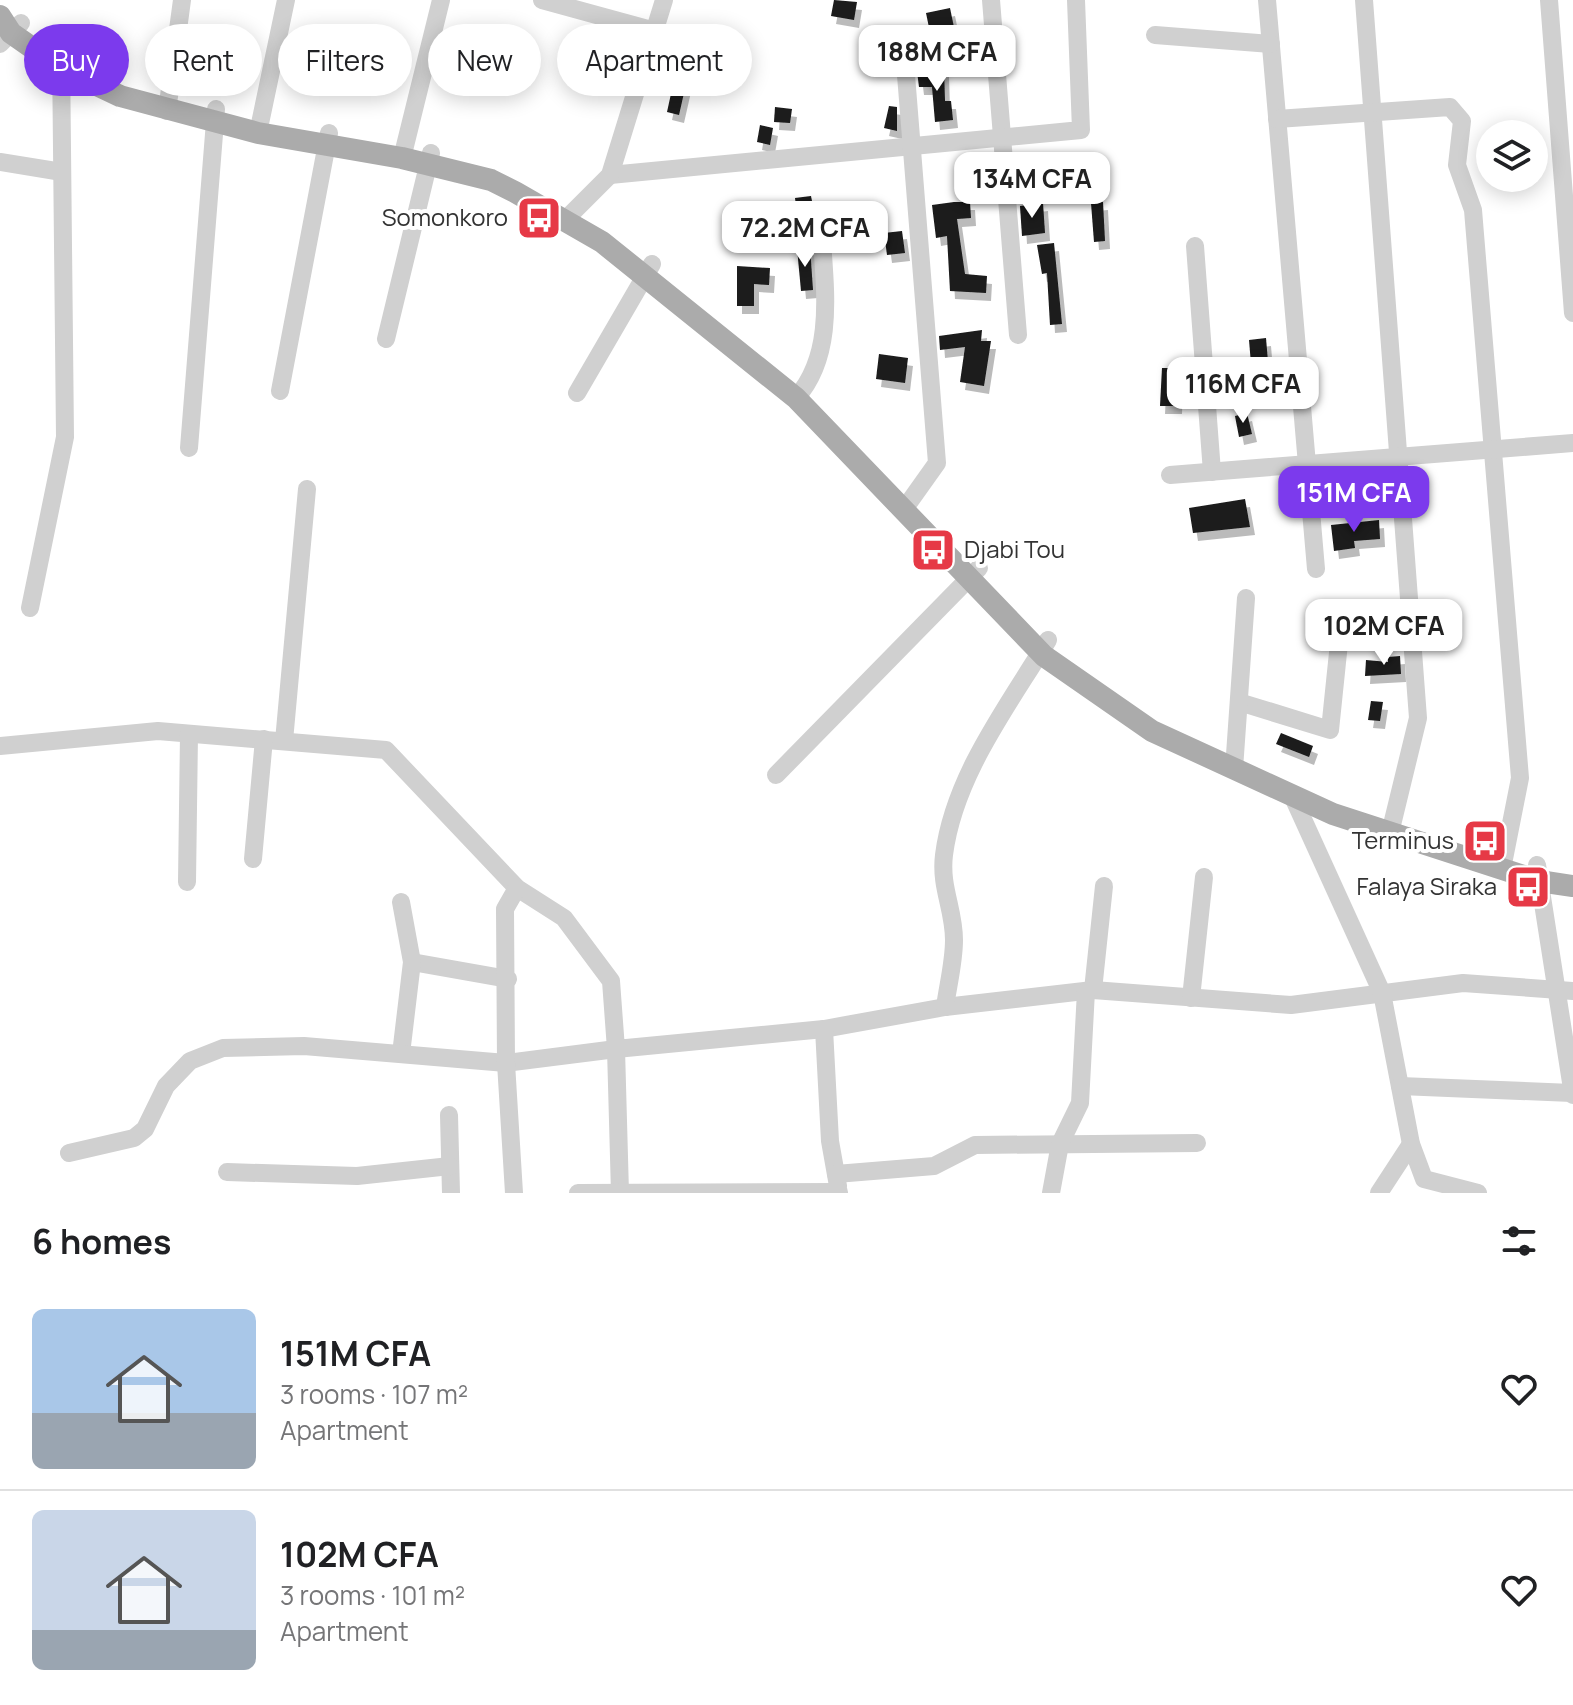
<!DOCTYPE html>
<html lang="en">
<head>
<meta charset="utf-8">
<style>
	body { margin:0; font-family:Manrope,sans-serif; background:#f2f2f2; color:#202124; height:100vh; display:flex; flex-direction:column; font-size:30px; white-space:nowrap }
	* { box-sizing:border-box; margin:0 }
	p { font-size:26px; color:#757577 }
	.icon { flex:none; width:44px; height:44px; fill:none; stroke:currentColor; stroke-width:2; stroke-linecap:round; stroke-linejoin:round }
	.map { position:relative; height:1193px; overflow:hidden }
	.details { display:flex; flex-direction:column; background:#fff; flex:1 }
	.details>* { flex:none }
	.banner { position:absolute; left:24px; top:24px; width:800px; height:72px; display:flex; gap:16px }
	.buttons { position:absolute; left:1476px; top:120px; display:grid; gap:16px }
	.buttons a { display:grid; place-items:center; width:72px; height:72px; border-radius:50%; background:#fff; box-shadow:0 4px 20px #0003; font-size:40px }
	.price { position:absolute; translate:-50% -68px; padding:0 18px; border-radius:16px; background:#fff; color:#222; font-size:26px; line-height:52px; filter:drop-shadow(0 2px 4px #0008) }
	.price::after { content:''; position:absolute; left:50%; top:48px; width:24px; height:18px; margin-left:-12px; background:inherit; clip-path:polygon(0 0,100% 0,50% 100%) }
	.price.on { background:#7c3aed; color:#fff }
	ul { padding:0; list-style:none }
	li { display:flex; align-items:center; gap:24px; height:200px; padding:0 32px }
	li+li { border-top:2px solid #e0e0e0 }
	li span { display:grid; place-items:center; flex:none; width:224px; height:160px; border-radius:12px; color:#555 }
	li>.icon { margin-inline-start:auto }
	span .icon { width:96px; height:96px; fill:#fffc; stroke-width:1 }
	li b { font-size:34px }
	h2 { display:flex; justify-content:space-between; align-items:center; height:96px; padding:0 32px; font-size:34px }
	.pill { padding:0 28px; border-radius:36px; background:#fff; box-shadow:0 4px 20px #0003; font-size:28px; line-height:72px }
	.pill.on { background:#7c3aed; color:#fff }
	.map>svg:first-child { display:block }
	.building { fill:#1a1a1a; filter:url(#shadow) }
	.lines { fill:none; stroke-linecap:round; stroke-linejoin:round }
	.minor { stroke:#d0d0d0; stroke-width:18 }
	.major { stroke:#ababab; stroke-width:22 }
	.labels { text-anchor:middle; stroke-width:8; stroke-linejoin:round; paint-order:stroke }
	.poi-label { font-size:24px; fill:#333; stroke:#fff; text-anchor:end }
</style>
</head>
<body>
<div class="map">
<svg width="1573" height="1193" viewBox="0 0 1573 1193">
	<defs>
		<filter id="shadow"><feDropShadow dx="5" dy="8" stdDeviation="0" flood-color="#0004"/></filter>
	</defs>
	<rect width="100%" height="100%" fill="#fff"/>
	<!-- building -->
	<g class="building">
		<path d="M834,0L857,2L854,20L831,16Z"/>
		<path d="M950,8L956,37L932,42L926,13Z"/>
		<path d="M681,48L693,50L689,67L698,69L695,86L686,84L679,115L667,112Z"/>
		<path d="M944,69L945,101H951L953,120L935,122L932,87H919L917,71Z"/>
		<path d="M889,106L897,107V131L884,128Z"/>
		<path d="M775,107L792,109L790,123L774,122Z"/>
		<path d="M760,125L773,128L770,145L757,142Z"/>
		<path d="M1085,174L1087,194L1040,196V178Z"/>
		<path d="M811,196L814,211L797,214L795,198Z"/>
		<path d="M954,202H970L971,218L957,219L965,274L987,276L986,293L950,291L947,236L936,238L932,205Z"/>
		<path d="M1103,202L1105,241L1094,242L1091,203Z"/>
		<path d="M1043,203L1045,233L1022,236L1020,206Z"/>
		<path d="M902,231L905,253L887,255L884,233Z"/>
		<path d="M1054,243L1062,324L1050,325L1047,273L1042,274L1037,245Z"/>
		<path d="M810,247L813,290L801,291L797,248Z"/>
		<path d="M737,266L770,268L769,285L754,284V306H737Z"/>
		<path d="M982,330L981,341H991L984,386L960,382L965,347L940,350L939,336Z"/>
		<path d="M1266,338L1268,362L1251,364L1249,340Z"/>
		<path d="M879,354L908,358L905,383L876,379Z"/>
		<path d="M1162,368H1187L1186,380H1178L1177,406H1160Z"/>
		<path d="M1247,413L1252,434L1239,437L1235,416Z"/>
		<path d="M1245,499L1250,527L1193,533L1189,508Z"/>
		<path d="M1379,520L1380,539L1354,541L1355,548L1334,551L1331,525Z"/>
		<path d="M1400,656L1401,674L1365,676L1366,660L1388,662V657Z"/>
		<path d="M1371,701L1383,702L1380,721L1368,720Z"/>
		<path d="M1281,733L1313,746L1309,757L1276,744Z"/>
	</g>
	<g class="lines">
		<!-- minor -->
		<g class="minor">
			<path d="M542,0L655,31"/>
			<path d="M991,0L1018,335"/>
			<path d="M1267,0L1316,569"/>
			<path d="M1364,0L1418,718L1390,833"/>
			<path d="M1549,0L1573,313"/>
			<path d="M1155,35L1271,44"/>
			<path d="M0,44L21,23"/>
			<path d="M167,111L182,0"/>
			<path d="M1277,119L1450,107L1462,121L1457,165L1473,210L1520,778L1502,869"/>
			<path d="M258,133L286,0"/>
			<path d="M402,158L441,0"/>
			<path d="M0,162L62,172"/>
			<path d="M610,175L1081,130L1076,0"/>
			<path d="M564,221L610,175L664,0"/>
			<path d="M1195,246L1212,472"/>
			<path d="M386,339L431,153"/>
			<path d="M280,391L329,133"/>
			<path d="M577,393L652,264"/>
			<path d="M796,398C838,351 823,279 821,222"/>
			<path d="M189,448L216,109"/>
			<path d="M1170,475L1573,443"/>
			<path d="M905,508L937,463L906,75"/>
			<path d="M30,608L65,437L61,52"/>
			<path d="M1239,702L1330,730L1339,643"/>
			<path d="M284,741L307,489"/>
			<path d="M0,746L158,731L386,750L517,888L564,918L611,981L616,1049L824,1029L945,1007L1093,990L1291,1005L1463,983L1573,991"/>
			<path d="M1234,769L1246,598"/>
			<path d="M776,775L979,568"/>
			<path d="M1292,795L1382,993L1411,1144L1424,1179L1478,1193"/>
			<path d="M253,859L264,739"/>
			<path d="M1537,865L1573,1095"/>
			<path d="M187,882L189,734"/>
			<path d="M412,962L508,979"/>
			<path d="M1093,990L1104,886"/>
			<path d="M1191,998L1204,877"/>
			<path d="M945,1007C948,985 954,962 954,940C954,909 940,887 944,855C954,776 1008,706 1048,640"/>
			<path d="M824,1029L830,1141L838,1186"/>
			<path d="M401,1054L412,962L401,902"/>
			<path d="M1400,1086L1572,1093"/>
			<path d="M449,1115L451,1193"/>
			<path d="M69,1153L134,1138L145,1129L166,1086L190,1061L223,1048L304,1046L506,1063L616,1049L620,1193"/>
			<path d="M227,1172L357,1176L450,1166"/>
			<path d="M836,1174L934,1166L975,1145L1197,1143"/>
			<path d="M514,1193L506,1063L505,909L517,888"/>
			<path d="M578,1193L839,1192"/>
			<path d="M1051,1193L1060,1144L1080,1103L1086,991"/>
			<path d="M1379,1193L1411,1144"/>
		</g>
		<!-- major -->
		<path class="major" d="M0,16L11,33L61,68L120,96L258,133L402,158L491,180L515,192L602,242L796,398L1044,656L1152,731L1333,814L1539,881L1573,886"/>
	</g>
	<!-- icons -->
	<defs>
		<g id="bus-square" transform="scale(2.3)"><rect x="-9" y="-9" width="18" height="18" rx="4" fill="#e63946" stroke="#fff"/><path d="M-5-6H5V4H4V6H2V4H-2V6H-4V4H-5ZM-3.5-4V0h7V-4ZM-3.5 1.2v1.5H-2V1.2ZM2 1.2v1.5H3.5V1.2Z" fill="#fff"/></g>
	</defs>
	<g fill-rule="evenodd">
		<use href="#bus-square" x="539" y="218"/>
		<use href="#bus-square" x="933" y="550"/>
		<use href="#bus-square" x="1485" y="841"/>
		<use href="#bus-square" x="1528" y="887"/>
	</g>
	<g class="labels">
		<!-- poi labels -->
		<g class="poi-label">
			<text x="508" y="226">Somonkoro</text>
			<text x="964" y="558" text-anchor="start">Djabi Tou</text>
			<text x="1454" y="849">Terminus</text>
			<text x="1497" y="895">Falaya Siraka</text>
		</g>
	</g>
</svg>
<div class="buttons">
<a><svg class="icon" aria-label="layers" viewBox="0 0 24 24"><path d="M12 4l9 5-9 5-9-5zM3 14l9 5 9-5"/></svg></a>
</div>
<b class="price" style="left:937px;top:93px">188M CFA</b>
<b class="price" style="left:1032px;top:220px">134M CFA</b>
<b class="price" style="left:805px;top:269px">72.2M CFA</b>
<b class="price" style="left:1243px;top:425px">116M CFA</b>
<b class="price on" style="left:1354px;top:534px">151M CFA</b>
<b class="price" style="left:1384px;top:667px">102M CFA</b>
<div class="banner">
<a class="pill on">Buy</a>
<a class="pill">Rent</a>
<a class="pill">Filters</a>
<a class="pill">New</a>
<a class="pill">Apartment</a>
</div>
</div>
<section class="details">
<h2>6 homes<svg class="icon" aria-label="filters" viewBox="0 0 24 24"><path d="M4 7h16M4 17h16"/><circle cx="9" cy="7" r="2"/><circle cx="15" cy="17" r="2"/></svg></h2>
<ul>
<li><span style="background:linear-gradient(#a9c7e8 65%,#9aa5b1 0)"><svg class="icon" aria-label="home" viewBox="0 0 24 24"><path d="M3 11l9-7 9 7M6 9v11h12V9"/></svg></span><div><b>151M CFA</b><p>3 rooms · 107 m²</p><p>Apartment</p></div><svg class="icon" aria-label="heart" viewBox="0 0 24 24"><path d="M12 20l-8-8c-3-5 5-10 8-4 3-6 11-1 8 4z"/></svg></li>
<li><span style="background:linear-gradient(#c9d6e8 75%,#9aa5b1 0)"><svg class="icon" aria-label="home" viewBox="0 0 24 24"><path d="M3 11l9-7 9 7M6 9v11h12V9"/></svg></span><div><b>102M CFA</b><p>3 rooms · 101 m²</p><p>Apartment</p></div><svg class="icon" aria-label="heart" viewBox="0 0 24 24"><path d="M12 20l-8-8c-3-5 5-10 8-4 3-6 11-1 8 4z"/></svg></li>
</ul>
</section>
</body>
</html>
